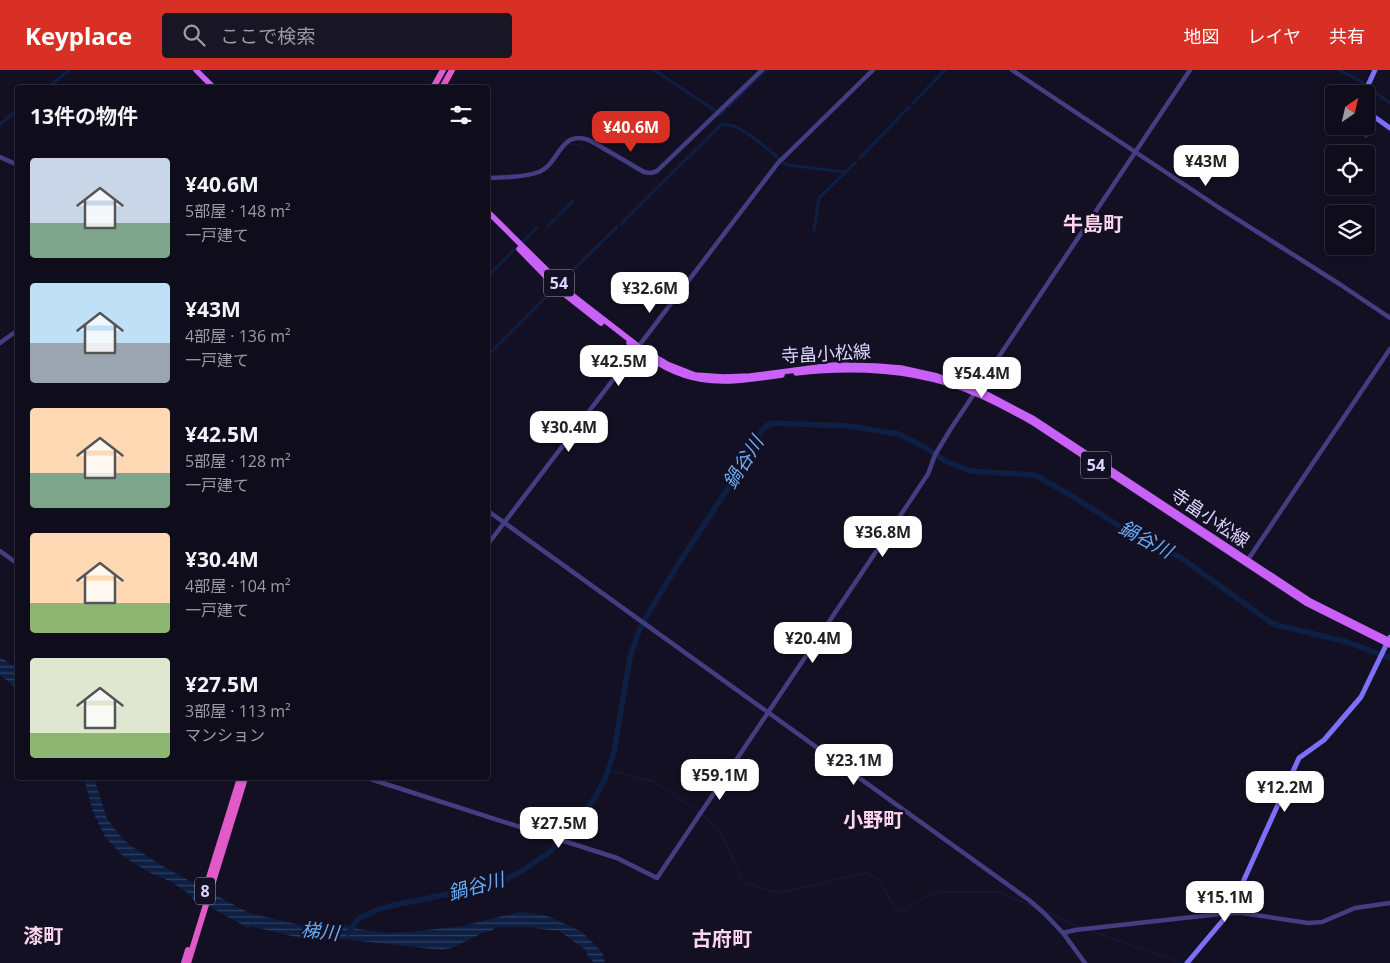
<!DOCTYPE html>
<html lang="ja">
<head>
<meta charset="utf-8">
<style>
	body { margin:0; font-family:"Open Sans","Noto Sans JP",sans-serif; background:#181524; color:#f1f3f6; height:100vh; display:flex; flex-direction:column; font-size:19px; white-space:nowrap }
	* { box-sizing:border-box; margin:0 }
	p { font-size:16px; color:#9b9ba3 }
	.icon { flex:none; width:28px; height:28px; fill:none; stroke:currentColor; stroke-width:2; stroke-linecap:round; stroke-linejoin:round }
	.map { position:relative; flex:1; overflow:hidden }
	.side { position:absolute; left:15px; top:15px; width:475px; height:695px; display:flex; flex-direction:column; background:#0f0c1b; border-radius:5px; box-shadow:0 1px 4px #0004,0 0 0 1px #2f2c3a }
	.side>* { flex:none }
	.needle { width:32px; rotate:34deg }
	.tools { position:absolute; left:1325px; top:15px; display:grid; gap:10px }
	.tools a { display:grid; place-items:center; width:50px; height:50px; border-radius:5px; background:#0f0c1b; box-shadow:0 1px 4px #0004,0 0 0 1px #2f2c3a; font-size:25px }
	.price { position:absolute; translate:-50% -42px; padding:0 11px; border-radius:10px; background:#fff; color:#222; font-size:16px; line-height:32px; filter:drop-shadow(0 1px 2px #0008) }
	.price::after { content:''; position:absolute; left:50%; top:30px; width:15px; height:11px; margin-left:-8px; background:inherit; clip-path:polygon(0 0,100% 0,50% 100%) }
	.price.on { background:#d93025; color:#fff }
	ul { padding:0; list-style:none }
	li { display:flex; align-items:center; gap:15px; height:125px; padding:0 15px }
	li span { display:grid; place-items:center; flex:none; width:140px; height:100px; border-radius:5px; color:#555 }
	li>.icon { margin-inline-start:auto }
	span .icon { width:60px; height:60px; fill:#fffc; stroke-width:1 }
	li b { font-size:21px }
	h2 { display:flex; justify-content:space-between; align-items:center; height:60px; padding:0 15px; font-size:21px }
	header { display:flex; align-items:center; gap:30px; box-sizing:border-box; height:70px; padding:0 25px; background:#d93025; color:#fff }
	header strong { font-size:24px }
	nav { display:flex; gap:28px; margin-inline-start:auto; font-size:18px }
	.search { width:350px; height:45px; background:#181524; display:flex; align-items:center; gap:12px; box-sizing:border-box; padding:0 18px; border-radius:5px; color:#9b9ba3; font-size:19px }
	.map>svg:first-child { display:block }
	.forest { fill:url(#forest-firs) }
	.water { fill:url(#water-rules) }
	.lines { fill:none; stroke-linecap:round; stroke-linejoin:round }
	.stream { stroke:#0e1f44; stroke-width:1 }
	.canal { stroke:#0e1f44; stroke-width:3 }
	.river { stroke:#0e1f44; stroke-width:5.5 }
	.tertiary { stroke:#443d81; stroke-width:4.5 }
	.secondary { stroke:#7c70f8; stroke-width:5 }
	.primary { stroke:#c961f8; stroke-width:5.5 }
	.trunk { stroke:#e05bc8; stroke-width:6 }
	.labels { text-anchor:middle; stroke-width:5; stroke-linejoin:round; paint-order:stroke }
	.shield { fill:#141024; stroke:#a099bc; stroke-width:1 }
	.shield-label { font-size:16px; font-weight:bold; fill:#dcd4fd }
	.street-label { font-size:18px; fill:#dcd4fd; stroke:#141024 }
	.water-label { font-size:19px; font-style:italic; fill:#67acf8; stroke:#141024 }
	.quarter-label { font-size:20px; font-weight:bold; fill:#fdd6ed; stroke:#141024 }
</style>
</head>
<body>
<header>
<strong>Keyplace</strong>
<div class="search"><svg class="icon" aria-label="search" viewBox="0 0 24 24"><circle cx="10" cy="10" r="6"/><path d="M15 15l6 6"/></svg>ここで検索</div>
<nav><a>地図</a><a>レイヤ</a><a>共有</a></nav>
</header>
<div class="map">
<svg width="1390" height="893" viewBox="0 0 1390 893">
	<defs>
		<pattern id="forest-firs" width="22" height="20" patternUnits="userSpaceOnUse" patternTransform="scale(1.25)"><rect width="22" height="20" fill="#132d2e"/><path d="M5 1l3.5 6h-7zM16 11l3.5 6h-7z" fill="#354b4d"/></pattern>
		<pattern id="water-rules" width="6" height="5" patternUnits="userSpaceOnUse" patternTransform="scale(1.25)"><rect width="6" height="5" fill="#0e1f44"/><path d="M0 2.5h6" fill="none" stroke="#303f60"/></pattern>
	</defs>
	<rect width="100%" height="100%" fill="#141024"/>
	<!-- forest -->
	<path class="forest" d="M1366,55L1370,57L1371,63L1366,68L1358,62L1354,63L1348,56Z"/>
	<!-- water -->
	<g class="water">
		<path d="M0,587L17,598V619L0,605Z"/>
		<path d="M84,708H94L107,749L122,768L131,776L164,797L249,843L304,856L340,854L358,859L384,863L410,862L463,856L519,842L538,844L550,847L582,862L602,882L605,893H593L592,890L588,887L586,880L559,861L525,857H496L491,861L482,863L454,877L442,880L342,869H304L251,856L248,858L212,838L195,832L189,824L172,812L148,802L123,786L105,767L93,742Z"/>
	</g>
	<g class="lines">
		<!-- stream -->
		<g class="stream">
			<path d="M559,68L563,72"/>
			<path d="M569,74L572,75L575,74L583,78L589,73"/>
			<path d="M632,98L642,103"/>
			<path d="M654,108L661,114"/>
			<path d="M608,700L643,709L653,711L699,742"/>
			<path d="M702,745L719,759L744,813L779,823L865,803L876,808L880,813L897,840L902,842L926,826L942,822H998L1032,836"/>
			<path d="M1047,842L1080,857"/>
			<path d="M1091,861L1182,893"/>
		</g>
		<!-- canal -->
		<g class="canal">
			<path d="M654,0L714,40"/>
			<path d="M1339,0L1359,10L1390,33"/>
			<path d="M47,18L69,0"/>
			<path d="M913,33L945,0"/>
			<path d="M728,37L766,0"/>
			<path d="M720,45L725,40"/>
			<path d="M0,54L18,40"/>
			<path d="M860,88L909,37"/>
			<path d="M659,116L722,54L734,56L753,67L787,95L845,102"/>
			<path d="M558,146L573,131"/>
			<path d="M621,154L657,118"/>
			<path d="M548,156L555,149"/>
			<path d="M814,160L819,128L856,92"/>
			<path d="M522,172L537,158"/>
			<path d="M488,206L515,179"/>
			<path d="M562,211L617,157"/>
			<path d="M488,285L554,219"/>
		</g>
		<!-- river -->
		<path class="river" d="M348,863L358,849L377,840L390,836L468,820L505,810L520,802L550,782L581,747L596,726L605,709L614,682L630,588C633,578 636,568 640,559C670,502 708,451 742,396C749,384 759,357 772,353L849,356L899,364L926,378L947,392L970,401L1035,405L1072,426L1142,470L1180,487L1273,554L1347,572L1390,588"/>
		<!-- tertiary -->
		<g class="tertiary">
			<path d="M1012,0L1218,137L1341,215L1390,248"/>
			<path d="M0,87L18,95"/>
			<path d="M488,108C504,107 523,108 539,102C560,94 560,57 591,71L644,102L651,103L657,101L762,0"/>
			<path d="M0,273L18,260"/>
			<path d="M488,441L1029,830L1044,843L1063,863"/>
			<path d="M488,474L778,93L873,0"/>
			<path d="M0,481L18,494"/>
			<path d="M1247,491L1390,279"/>
			<path d="M367,708L595,781L617,788L657,808L910,431L928,404L935,385L950,360L1190,0"/>
			<path d="M1085,893L1063,863L1075,860L1229,843H1242L1308,853L1322,852L1355,838L1390,833"/>
		</g>
		<!-- secondary -->
		<g class="secondary">
			<path d="M1364,24L1375,0"/>
			<path d="M1366,41L1390,58"/>
			<path d="M1187,893L1229,843L1299,688L1324,670L1361,627L1390,567"/>
		</g>
		<!-- primary -->
		<g class="primary">
			<path d="M196,0L214,18"/>
			<path d="M488,142L572,225L643,280L667,294L695,305L724,307L750,306L834,295L876,296L901,298L937,306L977,319L1034,349L1310,531L1390,571"/>
			<path d="M519,179L558,219L601,253"/>
			<path d="M629,273C685,317 715,315 782,305"/>
			<path d="M796,303C858,296 919,299 977,324C996,332 1014,342 1032,352L1306,533L1390,575"/>
		</g>
		<!-- trunk -->
		<g class="trunk">
			<path d="M433,18L443,0"/>
			<path d="M442,18L452,0"/>
			<path d="M203,827L240,708"/>
			<path d="M184,893L188,880"/>
			<path d="M188,893L245,708"/>
		</g>
	</g>
	<g class="labels">
		<!-- shield labels -->
		<g class="shield">
			<rect x="544" y="199.5" width="30" height="27" rx="4"/>
			<rect x="1081" y="381.5" width="30" height="27" rx="4"/>
			<rect x="195" y="807.5" width="20" height="27" rx="4"/>
		</g>
		<g class="shield-label">
			<text x="559" y="219">54</text>
			<text x="1096" y="401">54</text>
			<text x="205" y="827">8</text>
		</g>
		<!-- street labels -->
		<g class="street-label">
			<text transform="translate(826 284) rotate(-3)" y="6">寺畠小松線</text>
			<text transform="translate(1210 448) rotate(34)" y="6">寺畠小松線</text>
		</g>
		<!-- water labels -->
		<g class="water-label">
			<text transform="translate(743 392) rotate(-58)" y="7">鍋谷川</text>
			<text transform="translate(1146 469) rotate(28)" y="7">鍋谷川</text>
			<text transform="translate(476 816) rotate(-15)" y="7">鍋谷川</text>
			<text transform="translate(320 861) rotate(6)" y="7">梯川</text>
		</g>
		<!-- quarter labels -->
		<g class="quarter-label">
			<text x="1093" y="161">牛島町</text>
			<text x="873" y="757">小野町</text>
			<text x="43" y="873">漆町</text>
			<text x="722" y="876">古府町</text>
		</g>
	</g>
</svg>
<div class="tools">
<a><svg class="needle" viewBox="-14 -14 28 28"><path d="M0-13l5 13h-10z" fill="#e53935"/><path d="M0 13l5-13h-10z" fill="#9b9ba3"/></svg></a>
<a><svg class="icon" aria-label="locate" viewBox="0 0 24 24"><circle cx="12" cy="12" r="6"/><path d="M12 2v4M12 18v4M2 12h4M18 12h4"/></svg></a>
<a><svg class="icon" aria-label="layers" viewBox="0 0 24 24"><path d="M12 4l9 5-9 5-9-5zM3 14l9 5 9-5"/></svg></a>
</div>
<b class="price on" style="left:631px;top:83px">¥40.6M</b>
<b class="price" style="left:1206px;top:117px">¥43M</b>
<b class="price" style="left:650px;top:244px">¥32.6M</b>
<b class="price" style="left:619px;top:317px">¥42.5M</b>
<b class="price" style="left:982px;top:329px">¥54.4M</b>
<b class="price" style="left:569px;top:383px">¥30.4M</b>
<b class="price" style="left:883px;top:488px">¥36.8M</b>
<b class="price" style="left:813px;top:594px">¥20.4M</b>
<b class="price" style="left:854px;top:716px">¥23.1M</b>
<b class="price" style="left:720px;top:731px">¥59.1M</b>
<b class="price" style="left:1285px;top:743px">¥12.2M</b>
<b class="price" style="left:559px;top:779px">¥27.5M</b>
<b class="price" style="left:1225px;top:853px">¥15.1M</b>
<section class="side">
<h2>13件の物件<svg class="icon" aria-label="filters" viewBox="0 0 24 24"><path d="M4 7h16M4 17h16"/><circle cx="9" cy="7" r="2"/><circle cx="15" cy="17" r="2"/></svg></h2>
<ul>
<li><span style="background:linear-gradient(#c9d6e8 65%,#7fa58c 0)"><svg class="icon" aria-label="home" viewBox="0 0 24 24"><path d="M3 11l9-7 9 7M6 9v11h12V9"/></svg></span><div><b>¥40.6M</b><p>5部屋 · 148 m²</p><p>一戸建て</p></div></li>
<li><span style="background:linear-gradient(#bfe0f5 60%,#9aa5b1 0)"><svg class="icon" aria-label="home" viewBox="0 0 24 24"><path d="M3 11l9-7 9 7M6 9v11h12V9"/></svg></span><div><b>¥43M</b><p>4部屋 · 136 m²</p><p>一戸建て</p></div></li>
<li><span style="background:linear-gradient(#ffd9b3 65%,#7fa58c 0)"><svg class="icon" aria-label="home" viewBox="0 0 24 24"><path d="M3 11l9-7 9 7M6 9v11h12V9"/></svg></span><div><b>¥42.5M</b><p>5部屋 · 128 m²</p><p>一戸建て</p></div></li>
<li><span style="background:linear-gradient(#ffd9b3 70%,#8fb573 0)"><svg class="icon" aria-label="home" viewBox="0 0 24 24"><path d="M3 11l9-7 9 7M6 9v11h12V9"/></svg></span><div><b>¥30.4M</b><p>4部屋 · 104 m²</p><p>一戸建て</p></div></li>
<li><span style="background:linear-gradient(#dfe7d0 75%,#8fb573 0)"><svg class="icon" aria-label="home" viewBox="0 0 24 24"><path d="M3 11l9-7 9 7M6 9v11h12V9"/></svg></span><div><b>¥27.5M</b><p>3部屋 · 113 m²</p><p>マンション</p></div></li>
</ul>
</section>
</div>
</body>
</html>
